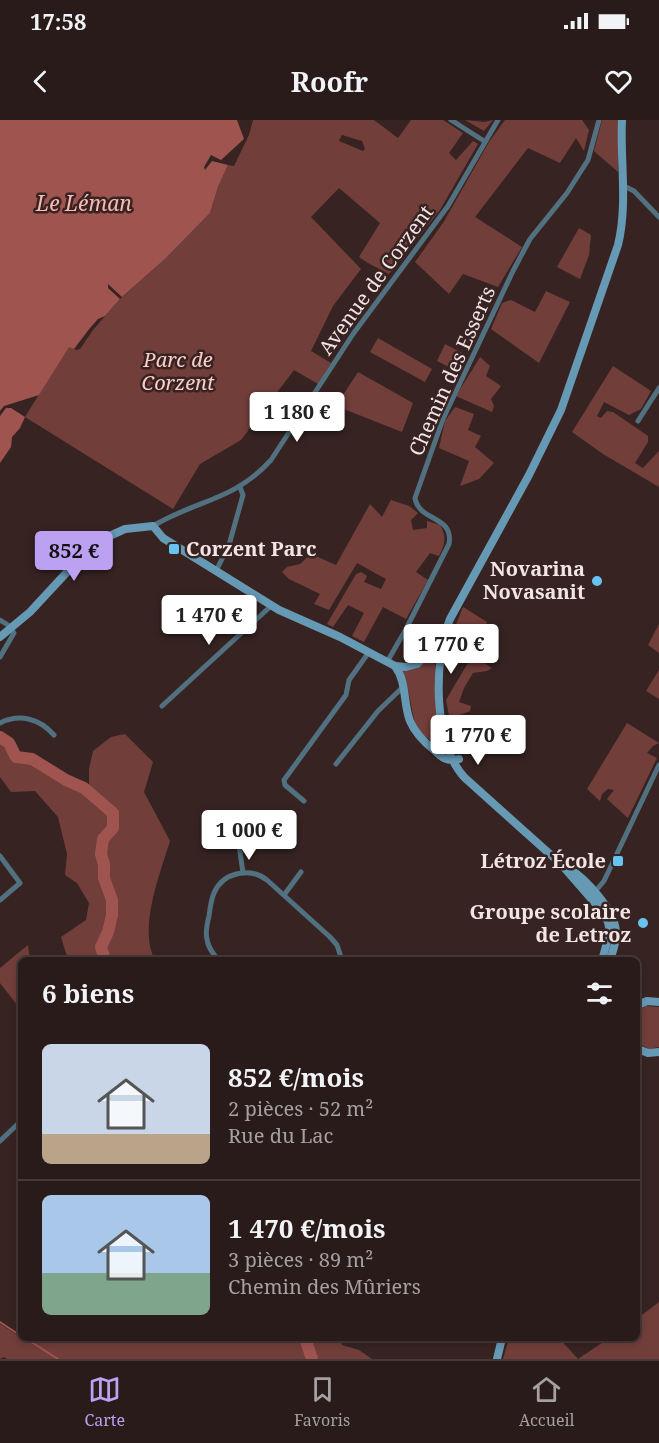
<!DOCTYPE html>
<html lang="fr">
<head>
<meta charset="utf-8">
<style>
	body { margin:0; font-family:"Noto Serif",serif; background:#352827; color:#f1f3f6; height:100vh; display:flex; flex-direction:column; font-size:22px; white-space:nowrap }
	* { box-sizing:border-box; margin:0 }
	p { font-size:20px; color:#a5a1a2 }
	.icon { flex:none; width:33px; height:33px; fill:none; stroke:currentColor; stroke-width:2; stroke-linecap:round; stroke-linejoin:round }
	.map { position:relative; flex:1; overflow:hidden }
	.sheet { position:absolute; left:18px; top:837px; width:622px; height:384px; display:flex; flex-direction:column; background:#291b1a; border-radius:9px; box-shadow:0 3px 9px #0003,0 0 0 2px #453939 }
	.sheet>* { flex:none }
	.price { position:absolute; translate:-50% -51px; padding:0 14px; border-radius:6px; background:#fff; color:#222; font-size:20px; line-height:39px; filter:drop-shadow(0 2px 3px #0008) }
	.price::after { content:''; position:absolute; left:50%; top:36px; width:18px; height:14px; margin-left:-9px; background:inherit; clip-path:polygon(0 0,100% 0,50% 100%) }
	.price.current { background:#bca0f2; color:#111 }
	ul { padding:0; list-style:none }
	li { display:flex; align-items:center; gap:18px; height:150px; padding:0 24px }
	li+li { border-top:2px solid #453939 }
	li span { display:grid; place-items:center; flex:none; width:168px; height:120px; border-radius:9px; color:#555 }
	li>.icon { margin-inline-start:auto }
	span .icon { width:72px; height:72px; fill:#fffc; stroke-width:1 }
	li b { font-size:26px }
	h2 { display:flex; justify-content:space-between; align-items:center; height:72px; padding:0 24px; font-size:26px }
	.status { display:flex; justify-content:space-between; align-items:center; height:42px; padding:0 30px; background:#291b1a; direction:ltr }
	.status svg { height:16px; fill:currentColor }
	header { display:flex; justify-content:space-between; align-items:center; height:78px; padding:0 24px; background:#291b1a; font-size:27px; font-weight:700 }
	.dock { display:flex; justify-content:space-around; align-items:center; height:84px; border-top:2px solid #453939; background:#291b1a; font-size:16px; color:#a5a1a2 }
	.dock a { display:grid; justify-items:center; gap:3px }
	.dock .current { color:#bca0f2 }
	.map>svg:first-child { display:block }
	.green { fill:#723e3a; fill-rule:evenodd }
	.water { fill:#9f5450 }
	.lines { fill:none; stroke-linecap:round; stroke-linejoin:round }
	.stream { stroke:#9f5450; stroke-width:2 }
	.river { stroke:#9f5450; stroke-width:12 }
	.street { stroke:#517181; stroke-width:5 }
	.secondary { stroke:#6699b4; stroke-width:8 }
	.poi-dot { fill:#69c3f1; stroke:#372422; stroke-width:2 }
	.labels { text-anchor:middle; stroke-width:5; stroke-linejoin:round; paint-order:stroke }
	.street-label { font-size:20px; fill:#f3e5e4; stroke:#372422 }
	.park-label { font-size:20px; font-style:italic; fill:#fcceca; stroke:#372422 }
	.poi-label { font-size:20px; font-weight:bold; fill:#f3e5e4; stroke:#372422; text-anchor:end }
	.water-label { font-size:21px; font-style:italic; fill:#fcb9b4; stroke:#372422 }
</style>
</head>
<body>
<div class="status"><b>17:58</b><svg viewBox="0 0 49 12"><path d="M0 12V9h3v3zM5 12V6h3v6zM10 12V3h3v9zM15 12V0h3v12zM26 1h20v11H26zM47 4h2v5h-2z"/></svg></div>
<header><svg class="icon" aria-label="back" viewBox="0 0 24 24"><path d="M15 5l-7 7 7 7"/></svg>Roofr<svg class="icon" aria-label="heart" viewBox="0 0 24 24"><path d="M12 20l-8-8c-3-5 5-10 8-4 3-6 11-1 8 4z"/></svg></header>
<div class="map">
<svg width="659" height="1239" viewBox="0 0 659 1239">
	<rect width="100%" height="100%" fill="#372422"/>
	<!-- green -->
	<g class="green">
		<path d="M253,0H374L398,18L411,0H443L463,13L449,33L456,40L473,21L478,24L440,90L389,154L368,143L359,137L380,103L339,68L311,97L361,149L333,186L311,231L331,243L318,264L294,250L241,320L200,344L173,389L25,297L69,226L76,230L80,229L93,210L120,179L165,139L210,93L218,67L228,45L234,46L249,15ZM342,15L362,21L365,29L363,31L339,21Z"/>
		<path d="M465,0L484,2L493,0L484,11Z"/>
		<path d="M505,0H582L589,10L584,31L576,18L560,43L528,28L475,97L522,127L498,167L463,154L449,174L415,142L443,103L489,22Z"/>
		<path d="M602,0H618V52L594,31Z"/>
		<path d="M579,108L591,115L589,135L580,159L557,147Z"/>
		<path d="M546,171L570,182L539,243L491,209L502,183L511,180L535,192Z"/>
		<path d="M378,218L432,249L425,262L370,232Z"/>
		<path d="M445,224L466,235L454,262L445,258L449,247L437,241Z"/>
		<path d="M480,237L490,246L486,256L501,266L491,279L494,286L492,292L456,276Z"/>
		<path d="M613,246L651,271L641,289L629,295L604,282L597,296L601,298L607,291L613,292L648,316V322L635,343L643,348L659,331V367L603,334L572,312Z"/>
		<path d="M358,252L413,283L402,312L336,286Z"/>
		<path d="M455,287L474,294L468,310L481,316L475,327L494,343L479,359L460,366L469,341L439,328L445,301Z"/>
		<path d="M391,380L409,386L418,393L411,400L413,410L427,408V401L440,405C447,417 445,424 439,436L430,433L416,452L428,460L406,499L383,487L364,522L352,516L364,493L348,485L333,507L327,504L356,454L361,452L367,456L364,462L381,469L386,459L357,443L329,490L314,484L320,474L289,459L282,452L287,447L300,444L311,434L336,445L370,384L382,397Z"/>
		<path d="M463,487L487,502L485,510L471,534L492,548L487,551L473,553L464,568L459,582L471,586L470,591L460,595L465,612L470,611L472,619L481,624V629L478,626L460,629L452,611L446,580L472,536L451,521L452,517L469,523L473,515L453,512Z"/>
		<path d="M659,504V533L648,525Z"/>
		<path d="M432,533L435,545V578L444,626C412,614 415,602 409,574C407,566 404,558 402,550L416,548Z"/>
		<path d="M659,550V579L646,571Z"/>
		<path d="M627,603L659,623L653,626L647,633L657,638L628,698L607,679L614,670L608,669L602,674L600,681L587,669Z"/>
		<path d="M125,614L153,642L144,672L170,721C160,754 138,808 155,840H68L61,817L86,800L89,783L77,763L65,755L67,734L58,697L35,671L11,672L0,657V621L89,668V649L93,631L111,617Z"/>
		<path d="M28,825L30,840H21V890L0,863V848Z"/>
		<path d="M646,886L659,887V927L649,929L638,923V891Z"/>
		<path d="M659,1182V1239H503L509,1218H559L578,1239L609,1218H638V1198Z"/>
		<path d="M0,1204L17,1215L21,1213V1218H340L342,1225L359,1230L372,1239H7L4,1237L0,1239Z"/>
	</g>
	<!-- water -->
	<g class="water">
		<path d="M0,0H237L244,19L221,40L211,35L204,47L205,50L212,41L228,45L218,67L210,93L165,139L122,177L108,164V168L120,179L105,196L98,199L90,208L74,229L69,227L39,275L4,286L0,291Z"/>
		<path d="M6,288H11L25,297L20,308L12,317L11,327L0,343V296Z"/>
	</g>
	<g class="lines">
		<!-- stream -->
		<g class="stream">
			<path d="M0,1202L21,1216"/>
			<path d="M25,1218L58,1239"/>
		</g>
		<!-- river -->
		<g class="river">
			<path d="M0,617L9,623L16,637L32,639L66,660L84,668L113,693V708L103,719L101,734L104,744V758L112,780V795L108,812L101,827L105,840"/>
			<path d="M305,1218L312,1239"/>
		</g>
		<!-- street -->
		<g class="street">
			<path d="M451,0L484,21"/>
			<path d="M624,66L634,71L659,97"/>
			<path d="M638,301L659,268"/>
			<path d="M153,406C196,380 234,381 271,340L353,214L448,86L498,0"/>
			<path d="M216,451L229,425L243,375L240,367"/>
			<path d="M0,500L8,505L14,513L0,537"/>
			<path d="M387,542L406,509L449,424C454,395 419,402 415,378L443,299L513,151L530,119L567,73L588,40L599,0"/>
			<path d="M162,586L272,485"/>
			<path d="M0,603C20,593 40,599 54,615"/>
			<path d="M336,644L378,591L404,566"/>
			<path d="M304,681L285,665L284,660L346,575L349,560L369,532"/>
			<path d="M239,725L243,753"/>
			<path d="M0,736L20,763L0,780"/>
			<path d="M593,774L604,761L659,645"/>
			<path d="M284,775L301,752"/>
			<path d="M218,840C213,833 208,828 207,819C205,812 207,804 209,796C210,788 211,780 214,773C223,752 250,747 267,760L330,817L337,825L342,840"/>
			<path d="M0,1021L21,1001"/>
		</g>
		<!-- secondary -->
		<g class="secondary">
			<path d="M0,517L30,492L94,423L125,409L153,406L163,418L279,490L340,517L395,546L406,547L417,544L443,516"/>
			<path d="M395,546C407,562 403,583 410,601C415,613 424,622 434,630C442,638 447,642 459,639"/>
			<path d="M567,747C585,758 615,790 616,812C617,822 613,830 610,840"/>
			<path d="M602,840L610,812L608,802L602,791L561,744L465,658C433,625 433,540 450,499L529,355L561,290L618,125C628,83 620,42 622,0"/>
			<path d="M638,885L647,881L659,882"/>
			<path d="M638,929L648,933L659,932"/>
			<path d="M497,1239L502,1218"/>
		</g>
	</g>
	<!-- markers -->
	<g class="poi-dot">
		<rect x="168" y="423" width="12" height="12" rx="3"/>
		<circle cx="597" cy="461" r="6"/>
		<rect x="612" y="735" width="12" height="12" rx="3"/>
		<circle cx="643" cy="803" r="6"/>
	</g>
	<g class="labels">
		<!-- street labels -->
		<g class="street-label">
			<text transform="translate(376 160) rotate(-54)" y="7">Avenue de Corzent</text>
			<text transform="translate(452 251) rotate(-66)" y="7">Chemin des Esserts</text>
		</g>
		<!-- park labels -->
		<g class="park-label">
			<text x="178" y="247">Parc de<tspan x="178" dy="23">Corzent</tspan></text>
		</g>
		<!-- poi labels -->
		<g class="poi-label">
			<text x="186" y="436" text-anchor="start">Corzent Parc</text>
			<text x="585" y="456">Novarina<tspan x="585" dy="23">Novasanit</tspan></text>
			<text x="606" y="748">Létroz École</text>
			<text x="631" y="799">Groupe scolaire<tspan x="631" dy="23">de Letroz</tspan></text>
		</g>
		<!-- water labels -->
		<g class="water-label">
			<text x="84" y="91">Le Léman</text>
		</g>
	</g>
</svg>
<b class="price" style="left:297px;top:323px">1 180 €</b>
<b class="price current" style="left:74px;top:462px">852 €</b>
<b class="price" style="left:209px;top:526px">1 470 €</b>
<b class="price" style="left:451px;top:555px">1 770 €</b>
<b class="price" style="left:478px;top:646px">1 770 €</b>
<b class="price" style="left:249px;top:741px">1 000 €</b>
<section class="sheet">
<h2>6 biens<svg class="icon" aria-label="filters" viewBox="0 0 24 24"><path d="M4 7h16M4 17h16"/><circle cx="9" cy="7" r="2"/><circle cx="15" cy="17" r="2"/></svg></h2>
<ul>
<li><span style="background:linear-gradient(#c9d6e8 75%,#b9a48a 0)"><svg class="icon" aria-label="home" viewBox="0 0 24 24"><path d="M3 11l9-7 9 7M6 9v11h12V9"/></svg></span><div><b>852 €/mois</b><p>2 pièces · 52 m²</p><p>Rue du Lac</p></div></li>
<li><span style="background:linear-gradient(#a9c7e8 65%,#7fa58c 0)"><svg class="icon" aria-label="home" viewBox="0 0 24 24"><path d="M3 11l9-7 9 7M6 9v11h12V9"/></svg></span><div><b>1 470 €/mois</b><p>3 pièces · 89 m²</p><p>Chemin des Mûriers</p></div></li>
</ul>
</section>
</div>
<nav class="dock">
<a class="current"><svg class="icon" aria-label="map" viewBox="0 0 24 24"><path d="M3 6l6-2 6 2 6-2v14l-6 2-6-2-6 2zM9 4v14M15 6v14"/></svg>Carte</a>
<a><svg class="icon" aria-label="saved" viewBox="0 0 24 24"><path d="M7 4h10v16l-5-4-5 4z"/></svg>Favoris</a>
<a><svg class="icon" aria-label="home" viewBox="0 0 24 24"><path d="M3 11l9-7 9 7M6 9v11h12V9"/></svg>Accueil</a>
</nav>
</body>
</html>
